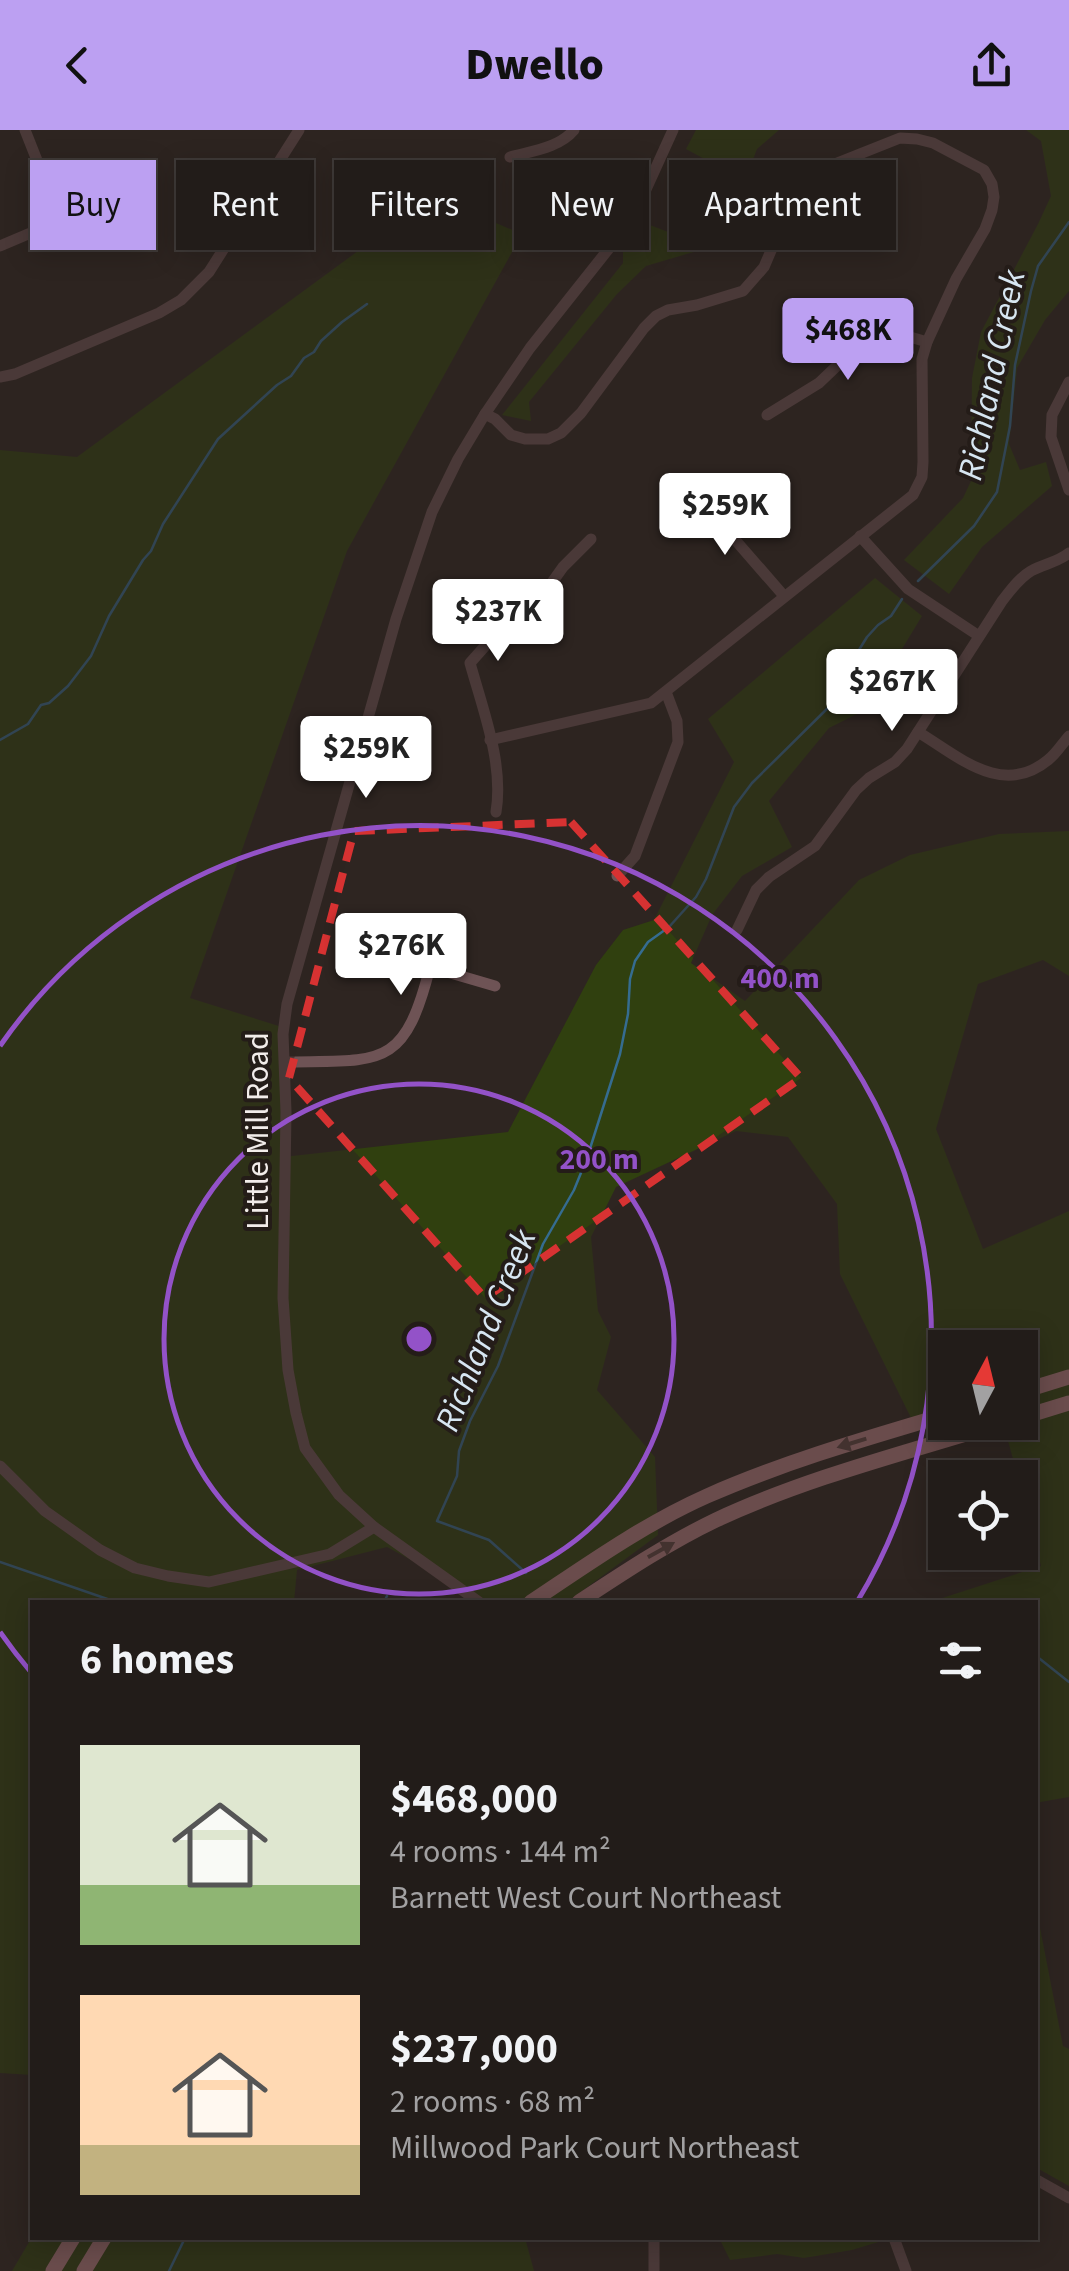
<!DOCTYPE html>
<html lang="en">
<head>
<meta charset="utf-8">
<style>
	body { margin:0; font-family:"Source Sans 3",sans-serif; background:#2a2522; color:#f1f3f6; height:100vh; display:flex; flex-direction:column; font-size:38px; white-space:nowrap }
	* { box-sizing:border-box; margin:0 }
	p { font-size:32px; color:#a2a1a2 }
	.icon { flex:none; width:55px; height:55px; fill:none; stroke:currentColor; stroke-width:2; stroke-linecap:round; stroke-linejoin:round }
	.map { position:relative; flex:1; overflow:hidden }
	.side { position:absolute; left:30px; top:1470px; width:1008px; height:640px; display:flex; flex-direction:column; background:#221c19; border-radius:0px; box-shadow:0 5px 25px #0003,0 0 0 2px #3f3a38 }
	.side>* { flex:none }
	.top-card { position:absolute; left:30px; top:30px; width:1010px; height:90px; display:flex; gap:20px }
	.needle { width:65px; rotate:7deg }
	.buttons { position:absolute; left:928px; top:1200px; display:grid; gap:20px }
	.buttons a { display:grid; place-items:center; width:110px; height:110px; border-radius:0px; background:#221c19; box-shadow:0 5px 25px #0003,0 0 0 2px #3f3a38; font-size:50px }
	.price { position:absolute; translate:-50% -85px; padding:0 22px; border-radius:10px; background:#fff; color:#222; font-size:32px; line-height:65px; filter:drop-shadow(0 2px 5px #0008) }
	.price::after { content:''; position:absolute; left:50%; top:60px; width:30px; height:22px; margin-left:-15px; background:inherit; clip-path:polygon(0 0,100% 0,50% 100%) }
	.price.current { background:#bca0f2; color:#111 }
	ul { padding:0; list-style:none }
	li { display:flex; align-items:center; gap:30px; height:250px; padding:0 50px }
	li span { display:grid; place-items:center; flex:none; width:280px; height:200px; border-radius:0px; color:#555 }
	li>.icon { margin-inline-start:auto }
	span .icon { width:120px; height:120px; fill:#fffc; stroke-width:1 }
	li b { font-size:42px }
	h2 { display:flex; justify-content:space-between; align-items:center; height:120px; padding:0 50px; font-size:42px }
	.chip { padding:0 35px; border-radius:0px; background:#221c19; box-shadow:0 5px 25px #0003,0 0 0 2px #3f3a38; font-size:35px; line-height:90px }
	.chip.current { background:#bca0f2; color:#111 }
	header { display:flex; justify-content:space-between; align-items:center; height:130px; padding:0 50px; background:#bca0f2; color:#111; font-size:45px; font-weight:800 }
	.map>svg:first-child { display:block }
	.green { fill:#30400f }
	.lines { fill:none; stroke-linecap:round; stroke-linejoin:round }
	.stream { stroke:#356c90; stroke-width:2.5 }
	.minor { stroke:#6e5355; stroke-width:11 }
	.major { stroke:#b47d82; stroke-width:15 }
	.oneway { fill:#5e4342 }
	.marked { fill:none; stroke:#d73232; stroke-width:8; stroke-dasharray:20 12; stroke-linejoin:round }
	.ring { fill:none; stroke:#9352c8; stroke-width:5 }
	.labels { text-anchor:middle; stroke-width:8; stroke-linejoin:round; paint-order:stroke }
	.street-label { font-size:32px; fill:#f2ecea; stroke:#241c18 }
	.water-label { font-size:35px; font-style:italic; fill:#d7e6f2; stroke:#241c18 }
	.centre { fill:#9352c8; stroke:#241c18; stroke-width:5 }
	.ring-label { font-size:30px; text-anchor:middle; font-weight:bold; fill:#9352c8; stroke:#241c18; stroke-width:8; stroke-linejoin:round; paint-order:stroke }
</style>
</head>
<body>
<header><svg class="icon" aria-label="back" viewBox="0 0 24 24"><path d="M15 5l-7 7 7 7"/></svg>Dwello<svg class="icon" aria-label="share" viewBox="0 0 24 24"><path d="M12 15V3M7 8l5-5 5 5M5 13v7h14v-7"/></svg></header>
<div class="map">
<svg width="1069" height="2141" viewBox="0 0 1069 2141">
	<rect width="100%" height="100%" fill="#2e2521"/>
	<!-- green -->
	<g class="green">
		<path d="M696,0H779L757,19L730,90L714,116L646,136L617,164L529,272L531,291L502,285L623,133V121L642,92L684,108L719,37L686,19Z"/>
		<path d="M1026,0H1069V161L1045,190L1017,238L1009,314L1020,340L1046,332L1052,356L982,417L949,464L904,430L963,368L971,351L972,248L981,202L1038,94L1051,66L1041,11Z"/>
		<path d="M433,66L522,104L347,421L190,868L282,897L283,1027L508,1002L596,835L623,800L654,790L734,632L708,589L875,448L922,486L865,580L829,598L769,671L792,717L742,746L712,785L691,833L745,871L859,750L910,725L999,704L1069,701V846L1043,830L978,854L936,999L983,1119L1069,1081V1667L1035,1673V1472H930L1041,1436L1020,1356V1348L1018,1347L1003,1293L1020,1292V1218H945V1285L915,1296L840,1144L837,1074L788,1007L736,1001L616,1057L591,1107L598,1181L611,1207L597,1260L655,1327L658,1405L567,1472H489L387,1417L297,1440L294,1472H32V1945L0,1943V320L77,327Z"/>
		<path d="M1035,1772L1063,1916L1069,1919V2056L1035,2037Z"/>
		<path d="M32,2107L525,2108L534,2141H12Z"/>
		<path d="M719,2108H884L885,2110L852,2120L804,2128L777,2124L730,2130Z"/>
	</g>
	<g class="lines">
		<!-- stream -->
		<g class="stream">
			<path d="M918,451L974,396L997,362L1010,296L1015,235L1031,161L1038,136L1069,92"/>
			<path d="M0,610L28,594L41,575L49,573L68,556L91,526L109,486L143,430L151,421L163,394L218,309L277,255L291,246L304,228L314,222L321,211L342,192L367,174"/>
			<path d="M0,1432L116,1472"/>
			<path d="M526,1443L489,1410L437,1391L457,1346L459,1321L470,1291L498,1236L543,1114L574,1060L587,1028L620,924L628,884L630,849L635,831L648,812L669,797L696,767L706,749L734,677L752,653L838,568L849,536L867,507L878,495L891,486L902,469"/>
			<path d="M384,1472L387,1466"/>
			<path d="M1035,1525L1069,1552"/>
			<path d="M169,2141L185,2108"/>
		</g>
		<!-- minor -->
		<g class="minor">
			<path d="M25,0L61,91"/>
			<path d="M510,27C532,21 559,18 574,0"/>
			<path d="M0,116L106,71"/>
			<path d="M0,247L15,244L159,183L181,170L209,142L299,0"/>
			<path d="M1069,252L1052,285L1051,307L1069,360"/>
			<path d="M485,284L495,289L511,305L525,309H548L561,303L581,283L644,198L656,186L668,180L697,175L743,161L764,137L779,102L789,67L799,53L812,43L900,8L917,9L933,13L984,40L992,54L994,67L992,80L985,99L956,149L927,212L922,229L923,332L922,347L913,365L651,573L490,610"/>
			<path d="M767,285L819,253L866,208L880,201H890L927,212"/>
			<path d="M682,369L717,389L784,466"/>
			<path d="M860,406L908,459L979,506"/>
			<path d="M918,602C958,626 1002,668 1048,630C1056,624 1062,614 1069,606"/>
			<path d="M496,682C504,634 483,580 470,533L486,515L536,475L563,437L591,409"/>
			<path d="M617,746L635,726L678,612L677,591L666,562"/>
			<path d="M737,800L756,760L769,747L815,716L856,660L869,648L895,632L907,619L1002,471C1010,461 1019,448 1031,441C1044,434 1058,432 1069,423"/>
			<path d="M285,932C380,930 404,941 430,837L495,856"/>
			<path d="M0,1336L45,1381L100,1420L135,1438L168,1446L209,1452L330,1424L374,1397"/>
			<path d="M479,1472L374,1397L339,1365L305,1318L296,1283L288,1240L283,1168L286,982L283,904L287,874L396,489L432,382L458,329L485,284L530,218L622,102L638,77L673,0"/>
			<path d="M1035,2049L1069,2068"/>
			<path d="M894,2108L906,2141"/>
			<path d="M654,2141V2108"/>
		</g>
		<!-- major -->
		<g class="major">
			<path d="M1020,1262L1069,1247"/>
			<path d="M1020,1288L1069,1273"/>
			<path d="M531,1472C588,1434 644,1394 707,1366C784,1332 864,1309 945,1285"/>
			<path d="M579,1472C623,1443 668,1413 716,1390C808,1347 909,1322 1005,1292"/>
			<path d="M53,2141L73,2108"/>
			<path d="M84,2141L104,2108"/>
		</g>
	</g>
	<!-- one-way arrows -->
	<defs><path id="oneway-solid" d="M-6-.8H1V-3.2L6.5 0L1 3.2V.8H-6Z" transform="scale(2.5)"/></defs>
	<g class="oneway">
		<use href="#oneway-solid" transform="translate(852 1313) rotate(163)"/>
		<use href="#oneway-solid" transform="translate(661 1420) rotate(-29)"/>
	</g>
	<!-- marked area -->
	<path d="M0 0H1069V2141H0ZM571,692L801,948L485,1168L289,948L354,701Z" fill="#2e2521" fill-opacity=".55" fill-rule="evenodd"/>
	<path class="marked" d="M571,692L801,948L485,1168L289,948L354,701Z"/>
	<!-- distance rings -->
	<g class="ring">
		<circle cx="419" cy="1209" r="255"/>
		<path d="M30 1541A511 511 0 0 1 0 1502M0 916A511 511 0 0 1 857 1472"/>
	</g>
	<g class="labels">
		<!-- street labels -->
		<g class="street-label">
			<text transform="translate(257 1001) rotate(-90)" y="11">Little Mill Road</text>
		</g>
		<!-- water labels -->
		<g class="water-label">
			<text transform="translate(991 245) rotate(-78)" y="12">Richland Creek</text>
			<text transform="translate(485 1200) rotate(-68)" y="12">Richland Creek</text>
		</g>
	</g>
	<circle cx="419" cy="1209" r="15" class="centre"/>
	<g class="ring-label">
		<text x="780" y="858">400 m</text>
		<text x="599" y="1039">200 m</text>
	</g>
</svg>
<div class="buttons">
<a><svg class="needle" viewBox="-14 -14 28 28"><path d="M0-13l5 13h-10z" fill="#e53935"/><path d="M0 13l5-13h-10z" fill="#a2a1a2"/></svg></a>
<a><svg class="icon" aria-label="locate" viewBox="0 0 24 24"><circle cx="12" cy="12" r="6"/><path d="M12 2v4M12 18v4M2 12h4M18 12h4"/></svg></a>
</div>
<b class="price current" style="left:848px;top:253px">$468K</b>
<b class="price" style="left:725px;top:428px">$259K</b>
<b class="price" style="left:498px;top:534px">$237K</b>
<b class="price" style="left:892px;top:604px">$267K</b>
<b class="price" style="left:366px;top:671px">$259K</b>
<b class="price" style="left:401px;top:868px">$276K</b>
<div class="top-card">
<a class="chip current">Buy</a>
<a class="chip">Rent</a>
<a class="chip">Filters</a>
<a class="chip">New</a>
<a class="chip">Apartment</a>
</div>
<section class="side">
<h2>6 homes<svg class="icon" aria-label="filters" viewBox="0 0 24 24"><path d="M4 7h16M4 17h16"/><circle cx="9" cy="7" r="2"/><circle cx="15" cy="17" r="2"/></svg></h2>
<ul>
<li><span style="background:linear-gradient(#dfe7d0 70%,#8fb573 0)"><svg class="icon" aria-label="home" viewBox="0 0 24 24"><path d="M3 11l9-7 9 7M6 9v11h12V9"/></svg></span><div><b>$468,000</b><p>4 rooms · 144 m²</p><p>Barnett West Court Northeast</p></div></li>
<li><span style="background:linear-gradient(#ffd9b3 75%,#c2b280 0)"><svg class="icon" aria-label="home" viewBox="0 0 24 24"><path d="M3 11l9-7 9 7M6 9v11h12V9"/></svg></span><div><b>$237,000</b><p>2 rooms · 68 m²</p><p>Millwood Park Court Northeast</p></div></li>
</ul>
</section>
</div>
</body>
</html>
